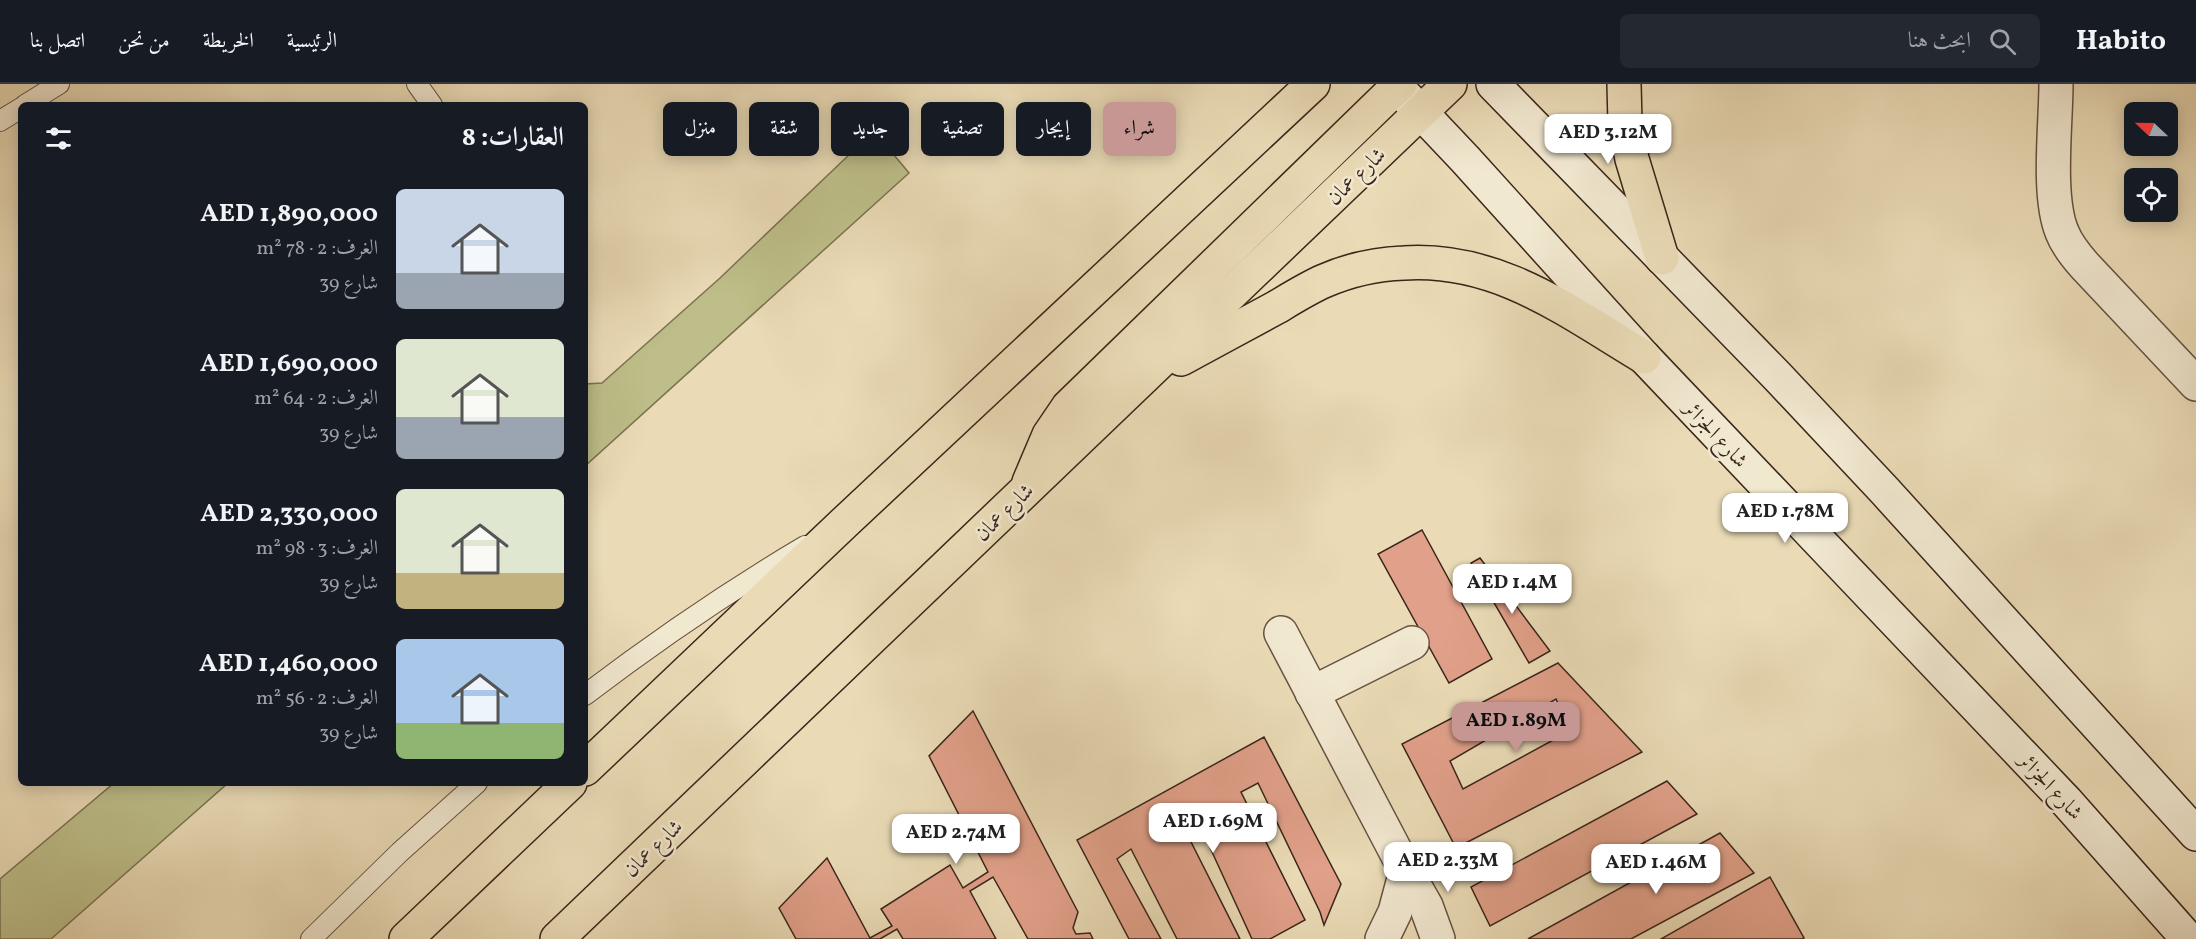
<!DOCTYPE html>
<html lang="ar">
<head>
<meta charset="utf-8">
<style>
	body { margin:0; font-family:Vollkorn,Amiri,serif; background:#242831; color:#f1f3f6; direction:rtl; height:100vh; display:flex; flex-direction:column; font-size:22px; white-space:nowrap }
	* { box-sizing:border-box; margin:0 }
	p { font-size:20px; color:#9ea1a6 }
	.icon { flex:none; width:33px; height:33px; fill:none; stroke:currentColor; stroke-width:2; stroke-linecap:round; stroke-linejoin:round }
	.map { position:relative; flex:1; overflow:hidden; direction:ltr }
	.panel { position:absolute; left:18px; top:18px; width:570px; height:684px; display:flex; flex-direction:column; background:#171b24; border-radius:9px; box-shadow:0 3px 15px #0003; direction:rtl }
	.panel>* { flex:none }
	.top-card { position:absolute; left:606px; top:18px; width:570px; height:54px; direction:rtl; display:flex; gap:12px }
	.needle { width:39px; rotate:292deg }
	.buttons { position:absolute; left:2124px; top:18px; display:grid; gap:12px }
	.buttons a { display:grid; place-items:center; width:54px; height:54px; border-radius:9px; background:#171b24; box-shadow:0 3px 15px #0003; font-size:30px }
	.price { position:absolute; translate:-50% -51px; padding:0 14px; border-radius:12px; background:#fff; color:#222; font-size:20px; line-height:39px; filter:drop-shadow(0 2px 3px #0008) }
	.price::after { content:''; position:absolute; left:50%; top:36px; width:18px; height:14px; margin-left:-9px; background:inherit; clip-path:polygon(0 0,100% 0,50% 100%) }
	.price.current { background:#c59692; color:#111 }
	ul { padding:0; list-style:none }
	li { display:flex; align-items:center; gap:18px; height:150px; padding:0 24px }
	li span { display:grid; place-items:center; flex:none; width:168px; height:120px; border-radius:9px; color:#555 }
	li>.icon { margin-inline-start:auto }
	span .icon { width:72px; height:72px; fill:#fffc; stroke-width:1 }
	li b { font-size:26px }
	h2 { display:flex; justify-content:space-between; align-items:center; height:72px; padding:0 24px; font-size:26px }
	.pill { padding:0 21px; border-radius:9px; background:#171b24; box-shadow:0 3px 15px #0003; font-size:21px; line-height:54px }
	.pill.current { background:#c59692; color:#111 }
	header { display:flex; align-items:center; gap:36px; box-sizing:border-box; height:84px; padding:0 30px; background:#171b24; border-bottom:2px solid #363941 }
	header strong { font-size:28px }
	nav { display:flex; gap:33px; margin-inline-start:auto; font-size:21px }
	.search { width:420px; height:54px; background:#242831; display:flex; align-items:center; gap:15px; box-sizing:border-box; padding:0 21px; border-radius:9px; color:#9ea1a6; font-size:22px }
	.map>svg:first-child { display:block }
	.green { fill:#bdbe89; stroke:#7c7252; stroke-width:1.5 }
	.building { fill:#e1a089; stroke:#3a251b; stroke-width:1.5; fill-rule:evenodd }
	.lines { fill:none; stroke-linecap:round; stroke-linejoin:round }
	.lane-casing { stroke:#665242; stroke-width:22 }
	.street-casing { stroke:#665242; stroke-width:36 }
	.secondary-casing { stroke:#3a251b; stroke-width:36 }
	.primary-casing { stroke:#3a251b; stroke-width:36 }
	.lane { stroke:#f1e8d0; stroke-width:20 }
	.street { stroke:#f1e8d0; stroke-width:33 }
	.secondary { stroke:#f1e8d0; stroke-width:33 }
	.primary { stroke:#eadbb6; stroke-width:33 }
	.labels { text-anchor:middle; stroke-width:5; stroke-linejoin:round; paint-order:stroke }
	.street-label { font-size:21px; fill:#3a251b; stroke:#f1e8d0 }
</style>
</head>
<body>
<header>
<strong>Habito</strong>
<div class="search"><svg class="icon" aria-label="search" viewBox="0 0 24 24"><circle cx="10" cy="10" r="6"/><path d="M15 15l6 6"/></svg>ابحث هنا</div>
<nav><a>الرئيسية</a><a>الخريطة</a><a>من نحن</a><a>اتصل بنا</a></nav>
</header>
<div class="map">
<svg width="2196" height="855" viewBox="0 0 2196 855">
	<rect width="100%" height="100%" fill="#eadbb6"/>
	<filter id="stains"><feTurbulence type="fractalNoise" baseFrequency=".00333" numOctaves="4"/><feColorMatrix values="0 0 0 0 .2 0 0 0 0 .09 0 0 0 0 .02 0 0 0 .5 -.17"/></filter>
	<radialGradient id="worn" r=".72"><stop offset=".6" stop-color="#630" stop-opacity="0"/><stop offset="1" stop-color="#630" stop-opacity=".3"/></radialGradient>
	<!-- green -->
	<g class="green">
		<path d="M874,47L909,89L585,382V300L602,299L720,194Z"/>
		<path d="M114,699H228L51,855H0V795Z"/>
	</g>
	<!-- building -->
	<g class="building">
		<path d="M1422,446L1492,575L1449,599L1378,470Z"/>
		<path d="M1480,474L1550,567L1529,579L1471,479Z"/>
		<path d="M1558,579L1642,668L1456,764L1402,660ZM1556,615L1570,647L1463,705L1450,677Z"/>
		<path d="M973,627L1078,828L1073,844L1076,850L1090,849L1093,855H1028L993,793L970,807L996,855H903L897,845L880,855H796L779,824L827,774L870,854L892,842L881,825L950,781L963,804L988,788L929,672Z"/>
		<path d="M1264,653L1341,800L1324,841L1320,828L1258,699L1241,708L1305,836L1270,855H1252L1195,731L1181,738L1240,855H1177L1131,765L1117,775L1161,855H1129L1077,756Z"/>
		<path d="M1667,697L1697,730L1490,842L1471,803Z"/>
		<path d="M1720,749L1754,789L1631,855H1528Z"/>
		<path d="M1770,793L1804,854L1802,855H1661Z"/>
	</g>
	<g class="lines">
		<!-- lane casing -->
		<g class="lane-casing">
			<g id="lane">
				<path d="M417,0L432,21"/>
				<path d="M25,21L59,0"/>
				<path d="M0,37L21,24"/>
				<path d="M585,611C656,557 729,507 805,462"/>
				<path d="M311,855L400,768L477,699"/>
			</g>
		</g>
		<!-- street casing -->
		<g class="street-casing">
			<g id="street">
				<path d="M2056,0C2056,40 2047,112 2062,148C2067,161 2076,172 2085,182L2196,300"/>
				<path d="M1281,549L1406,787L1426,822L1438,855"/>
				<path d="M1312,609L1412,559"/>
				<path d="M1382,855L1395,828L1406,787"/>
			</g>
		</g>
		<!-- secondary casing -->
		<g class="secondary-casing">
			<g id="secondary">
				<path d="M1394,0L1465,75L1644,273L2066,717L2188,855"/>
				<path d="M1493,0L1778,293L1885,407L2196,750"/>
			</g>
		</g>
		<!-- primary casing -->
		<g class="primary-casing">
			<g id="primary">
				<path d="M1624,0L1625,39L1632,75L1662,174"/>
				<path d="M1181,275C1213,258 1245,240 1277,223C1292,214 1308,204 1324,197C1349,186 1377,180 1404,179C1498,173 1567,227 1644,273"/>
				<path d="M1029,398L1049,351L1068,323L1400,0"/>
				<path d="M585,685L844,439L1313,0"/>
				<path d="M406,855L570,699"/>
				<path d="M557,855L1450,0"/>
			</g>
		</g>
		<!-- lane -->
		<use href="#lane" class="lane"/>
		<!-- street -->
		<use href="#street" class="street"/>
		<!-- secondary -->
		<use href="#secondary" class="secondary"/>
		<!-- primary -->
		<use href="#primary" class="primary"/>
	</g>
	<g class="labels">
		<!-- street labels -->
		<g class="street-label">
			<text transform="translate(1356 92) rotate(-44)" y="7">شارع عمان</text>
			<text transform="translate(1716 350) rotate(47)" y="7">شارع الجزائر</text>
			<text transform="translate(1004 428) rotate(-44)" y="7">شارع عمان</text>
			<text transform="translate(2051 702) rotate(47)" y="7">شارع الجزائر</text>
			<text transform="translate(653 764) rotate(-44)" y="7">شارع عمان</text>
		</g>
	</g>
	<rect width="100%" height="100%" filter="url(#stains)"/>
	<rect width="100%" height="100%" fill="url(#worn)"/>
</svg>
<div class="buttons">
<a><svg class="needle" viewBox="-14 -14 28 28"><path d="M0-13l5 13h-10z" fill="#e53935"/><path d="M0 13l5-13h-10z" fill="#9ea1a6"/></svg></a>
<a><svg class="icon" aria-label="locate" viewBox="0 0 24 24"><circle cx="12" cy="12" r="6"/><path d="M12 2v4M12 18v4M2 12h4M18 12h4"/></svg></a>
</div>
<b class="price" style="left:1608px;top:81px">AED 3.12M</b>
<b class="price" style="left:1785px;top:460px">AED 1.78M</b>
<b class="price" style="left:1512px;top:531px">AED 1.4M</b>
<b class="price current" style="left:1516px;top:669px">AED 1.89M</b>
<b class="price" style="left:1213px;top:770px">AED 1.69M</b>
<b class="price" style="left:956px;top:781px">AED 2.74M</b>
<b class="price" style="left:1448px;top:809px">AED 2.33M</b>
<b class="price" style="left:1656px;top:811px">AED 1.46M</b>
<div class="top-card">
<a class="pill current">شراء</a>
<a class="pill">إيجار</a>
<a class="pill">تصفية</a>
<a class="pill">جديد</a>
<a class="pill">شقة</a>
<a class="pill">منزل</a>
</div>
<section class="panel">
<h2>العقارات: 8<svg class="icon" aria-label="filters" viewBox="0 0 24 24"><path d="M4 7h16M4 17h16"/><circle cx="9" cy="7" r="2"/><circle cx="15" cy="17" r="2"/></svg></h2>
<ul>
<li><span style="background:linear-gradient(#c9d6e8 70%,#9aa5b1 0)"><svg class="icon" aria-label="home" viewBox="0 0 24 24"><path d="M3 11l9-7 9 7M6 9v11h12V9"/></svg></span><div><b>AED 1,890,000</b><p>الغرف: 2 · 78 m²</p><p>شارع 39</p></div></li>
<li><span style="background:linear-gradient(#dfe7d0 65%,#9aa5b1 0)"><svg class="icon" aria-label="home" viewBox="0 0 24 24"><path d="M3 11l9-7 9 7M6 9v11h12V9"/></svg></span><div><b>AED 1,690,000</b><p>الغرف: 2 · 64 m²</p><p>شارع 39</p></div></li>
<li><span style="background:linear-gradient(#dfe7d0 70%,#c2b280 0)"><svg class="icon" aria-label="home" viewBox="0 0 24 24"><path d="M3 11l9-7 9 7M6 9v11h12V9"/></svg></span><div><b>AED 2,330,000</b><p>الغرف: 3 · 98 m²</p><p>شارع 39</p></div></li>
<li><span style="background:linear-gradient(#a9c7e8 70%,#8fb573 0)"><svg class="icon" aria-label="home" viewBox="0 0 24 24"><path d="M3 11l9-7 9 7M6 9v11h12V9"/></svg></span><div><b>AED 1,460,000</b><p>الغرف: 2 · 56 m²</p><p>شارع 39</p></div></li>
</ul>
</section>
</div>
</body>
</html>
